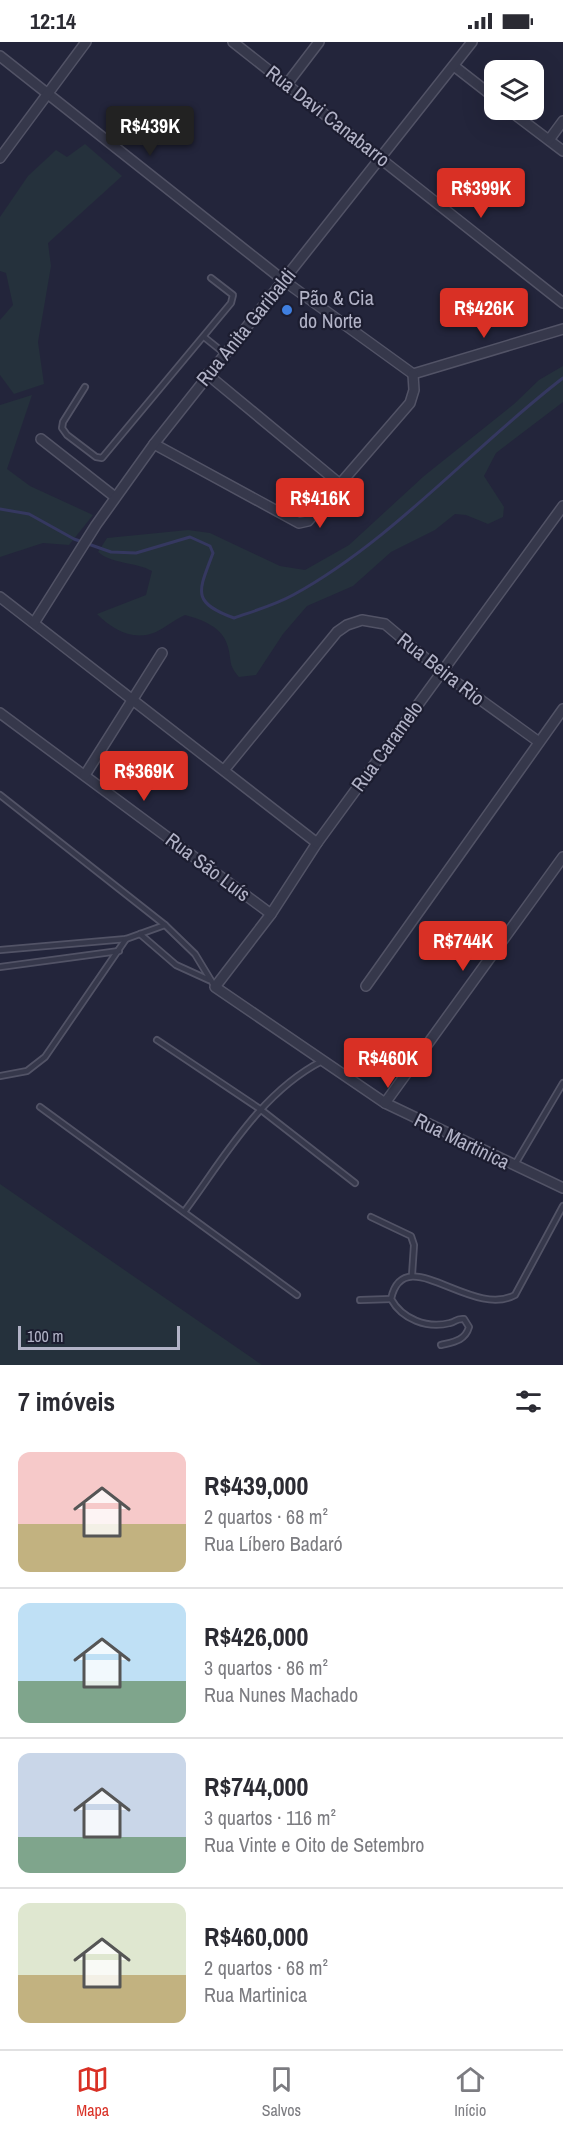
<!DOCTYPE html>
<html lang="pt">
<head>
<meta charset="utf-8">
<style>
	body { margin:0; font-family:"Archivo Narrow",sans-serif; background:#f7f7f7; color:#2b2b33; height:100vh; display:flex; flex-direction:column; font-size:22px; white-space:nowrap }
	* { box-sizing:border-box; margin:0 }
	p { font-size:20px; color:#7c7c81 }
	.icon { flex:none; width:33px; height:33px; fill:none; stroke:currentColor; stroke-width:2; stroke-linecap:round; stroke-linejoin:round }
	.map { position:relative; height:1323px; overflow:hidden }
	.sheet { display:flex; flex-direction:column; background:#fff; flex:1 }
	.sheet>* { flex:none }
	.controls { position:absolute; left:484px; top:18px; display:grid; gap:12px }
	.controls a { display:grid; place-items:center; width:60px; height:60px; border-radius:12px; background:#fff; box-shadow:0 6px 24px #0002; font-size:30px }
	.scale { position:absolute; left:18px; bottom:15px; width:162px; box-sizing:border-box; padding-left:6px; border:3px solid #b2b3c7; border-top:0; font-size:16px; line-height:21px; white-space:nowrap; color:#b2b3c7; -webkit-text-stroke:4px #1c1d30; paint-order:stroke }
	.price { position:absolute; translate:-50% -51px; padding:0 14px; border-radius:6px; background:#d93025; color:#fff; font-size:20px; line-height:39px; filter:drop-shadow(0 2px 3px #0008) }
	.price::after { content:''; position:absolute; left:50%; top:36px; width:18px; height:14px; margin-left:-9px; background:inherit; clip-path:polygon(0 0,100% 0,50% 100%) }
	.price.active { background:#222; color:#fff }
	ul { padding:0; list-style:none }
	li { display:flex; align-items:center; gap:18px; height:150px; padding:0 18px }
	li+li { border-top:2px solid #e1e1e2 }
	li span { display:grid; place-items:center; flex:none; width:168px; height:120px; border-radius:12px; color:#555 }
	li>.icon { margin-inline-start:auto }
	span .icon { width:72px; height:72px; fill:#fffc; stroke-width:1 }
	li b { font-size:26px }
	h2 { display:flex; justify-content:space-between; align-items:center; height:72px; padding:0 18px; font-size:26px }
	.status { display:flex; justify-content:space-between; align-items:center; height:42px; padding:0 30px; background:#fff; direction:ltr }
	.status svg { height:16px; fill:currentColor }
	.menu { display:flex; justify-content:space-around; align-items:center; height:84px; border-top:2px solid #e1e1e2; background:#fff; font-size:16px; color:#7c7c81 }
	.menu a { display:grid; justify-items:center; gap:3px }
	.menu .active { color:#d93025 }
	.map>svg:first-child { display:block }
	.green { fill:#25313c }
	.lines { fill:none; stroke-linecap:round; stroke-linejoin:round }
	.stream { stroke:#353860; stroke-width:3 }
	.lane-casing { stroke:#525366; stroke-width:8 }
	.street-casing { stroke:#525366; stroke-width:12 }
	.lane { stroke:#36384b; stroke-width:4.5 }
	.street { stroke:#36384b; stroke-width:9 }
	.shop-dot { fill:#3f7fe0; stroke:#1c1d30; stroke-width:2 }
	.labels { text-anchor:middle; stroke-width:4.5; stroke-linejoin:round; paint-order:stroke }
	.street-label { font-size:20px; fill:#b2b3c7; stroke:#1c1d30 }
	.poi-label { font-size:20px; fill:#b2b3c7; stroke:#1c1d30; text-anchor:start }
</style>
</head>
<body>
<div class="status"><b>12:14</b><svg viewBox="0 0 49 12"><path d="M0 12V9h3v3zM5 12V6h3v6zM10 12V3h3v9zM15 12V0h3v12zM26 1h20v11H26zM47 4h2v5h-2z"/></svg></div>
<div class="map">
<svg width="563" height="1323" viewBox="0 0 563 1323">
	<rect width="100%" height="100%" fill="#23253b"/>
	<!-- green -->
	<g class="green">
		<path d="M85,102L122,134L48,201L51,224L38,300L44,342L14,352L0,333V278L13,263L6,231L0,229V175L28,134L56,108L67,115Z"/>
		<path d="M563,324V360L496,411L484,434L504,465L503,475L488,482L466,473L455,472L435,488L391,510L353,544L307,564L283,592L256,633L239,635C228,622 232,620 228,605C223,585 203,578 185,573C174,578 166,585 156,590C133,600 112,587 97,572L146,553L152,529C136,520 112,522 98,510L107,496L188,488L210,491L280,524L305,528L349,503L424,434L514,362L539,338Z"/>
		<path d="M32,353L7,427L30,444L93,473L69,503L43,501L0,515V363Z"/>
		<path d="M0,1142L262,1323H0Z"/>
	</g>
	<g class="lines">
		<!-- stream -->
		<path class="stream" d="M0,467L29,472L74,497L111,510L136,511L190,495L210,504L213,511C199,549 190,560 234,576C254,569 275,563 293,553C392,499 474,404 563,336"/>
		<!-- lane casing -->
		<g class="lane-casing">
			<g id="lane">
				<path d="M204,295L224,311"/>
				<path d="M85,345L63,380L62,386L67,393L96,415L102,416L231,261L233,253L211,236"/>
				<path d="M0,753L165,883"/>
				<path d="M140,892L176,923L209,938"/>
				<path d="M0,908L126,897L165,883L195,912L215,945"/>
				<path d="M0,925L119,909"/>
				<path d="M157,998L260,1067L355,1141"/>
				<path d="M0,1034L27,1029L45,1015L126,897"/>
				<path d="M40,1065L297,1253"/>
				<path d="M514,1124L563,1041"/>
				<path d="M184,1170C224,1116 260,1051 322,1019"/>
				<path d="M371,1175L411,1194L414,1203L412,1233"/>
				<path d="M360,1258L391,1257"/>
				<path d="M441,1303C453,1300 465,1299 469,1285L464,1277C456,1276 456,1280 450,1281C427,1287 402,1277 391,1257C404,1198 471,1277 515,1253L563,1164"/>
			</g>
		</g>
		<!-- street casing -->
		<g class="street-casing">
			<g id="street">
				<path d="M233,0L563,261"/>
				<path d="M0,14L283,238L413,332"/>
				<path d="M454,24L495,56"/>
				<path d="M287,42L319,0"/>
				<path d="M509,68L563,109"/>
				<path d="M549,98L563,79"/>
				<path d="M0,116L86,0"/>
				<path d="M207,332L340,442"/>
				<path d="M413,332L563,287"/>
				<path d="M41,397L115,455"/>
				<path d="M154,402L299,481L308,479L410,361L414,348L413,332"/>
				<path d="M563,464L317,801L271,872L215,945L385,1061L563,1146"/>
				<path d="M0,555L317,801"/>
				<path d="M34,581L96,483L154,402L472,0"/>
				<path d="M0,671L271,872"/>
				<path d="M225,727L337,590L347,583L362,578L385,582L442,630L539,700"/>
				<path d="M85,733L162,611"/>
				<path d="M366,944L563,667"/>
				<path d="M385,1061L563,815"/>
			</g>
		</g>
		<!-- lane -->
		<use href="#lane" class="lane"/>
		<!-- street -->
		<use href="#street" class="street"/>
	</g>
	<!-- markers -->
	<circle class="shop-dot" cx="287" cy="268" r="6"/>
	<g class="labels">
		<!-- street labels -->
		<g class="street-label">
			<text transform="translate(328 74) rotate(38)" y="7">Rua Davi Canabarro</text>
			<text transform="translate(246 285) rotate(-51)" y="7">Rua Anita Garibaldi</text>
			<text transform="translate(441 627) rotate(38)" y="7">Rua Beira Rio</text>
			<text transform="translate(387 704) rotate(-54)" y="7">Rua Caramelo</text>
			<text transform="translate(208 825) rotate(37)" y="7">Rua São Luís</text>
			<text transform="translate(462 1099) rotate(26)" y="7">Rua Martinica</text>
		</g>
		<!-- poi labels -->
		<g class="poi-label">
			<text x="299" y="263">Pão &amp; Cia<tspan x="299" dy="23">do Norte</tspan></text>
		</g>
	</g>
</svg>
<div class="controls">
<a><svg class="icon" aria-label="layers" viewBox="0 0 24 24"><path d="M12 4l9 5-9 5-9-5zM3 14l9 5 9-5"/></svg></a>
</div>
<div class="scale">100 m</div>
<b class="price active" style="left:150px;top:115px">R$439K</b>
<b class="price" style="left:481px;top:177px">R$399K</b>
<b class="price" style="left:484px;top:297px">R$426K</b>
<b class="price" style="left:320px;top:487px">R$416K</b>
<b class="price" style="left:144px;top:760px">R$369K</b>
<b class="price" style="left:463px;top:930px">R$744K</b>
<b class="price" style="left:388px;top:1047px">R$460K</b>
</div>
<section class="sheet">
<h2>7 imóveis<svg class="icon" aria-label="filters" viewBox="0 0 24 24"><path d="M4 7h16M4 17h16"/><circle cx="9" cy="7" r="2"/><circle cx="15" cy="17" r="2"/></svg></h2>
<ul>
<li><span style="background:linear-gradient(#f6c9c9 60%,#c2b280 0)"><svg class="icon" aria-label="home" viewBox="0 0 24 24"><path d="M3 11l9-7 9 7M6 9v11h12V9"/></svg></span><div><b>R$439,000</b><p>2 quartos · 68 m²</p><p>Rua Líbero Badaró</p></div></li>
<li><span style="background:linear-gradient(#bfe0f5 65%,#7fa58c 0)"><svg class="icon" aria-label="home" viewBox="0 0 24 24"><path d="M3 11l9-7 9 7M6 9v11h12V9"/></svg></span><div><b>R$426,000</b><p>3 quartos · 86 m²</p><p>Rua Nunes Machado</p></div></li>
<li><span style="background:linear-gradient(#c9d6e8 70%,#7fa58c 0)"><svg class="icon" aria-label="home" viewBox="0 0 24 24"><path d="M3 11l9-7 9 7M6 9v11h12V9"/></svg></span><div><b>R$744,000</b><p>3 quartos · 116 m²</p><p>Rua Vinte e Oito de Setembro</p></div></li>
<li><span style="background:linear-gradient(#dfe7d0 60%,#c2b280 0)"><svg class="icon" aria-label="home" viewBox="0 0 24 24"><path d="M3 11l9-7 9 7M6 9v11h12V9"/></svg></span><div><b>R$460,000</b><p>2 quartos · 68 m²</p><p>Rua Martinica</p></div></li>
</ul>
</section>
<nav class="menu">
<a class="active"><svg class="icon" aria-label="map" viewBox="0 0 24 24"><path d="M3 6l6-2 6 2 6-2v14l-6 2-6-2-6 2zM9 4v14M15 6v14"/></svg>Mapa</a>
<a><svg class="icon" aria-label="saved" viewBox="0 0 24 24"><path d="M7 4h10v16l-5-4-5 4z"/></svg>Salvos</a>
<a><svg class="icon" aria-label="home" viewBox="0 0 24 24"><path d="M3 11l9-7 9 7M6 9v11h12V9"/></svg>Início</a>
</nav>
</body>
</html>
